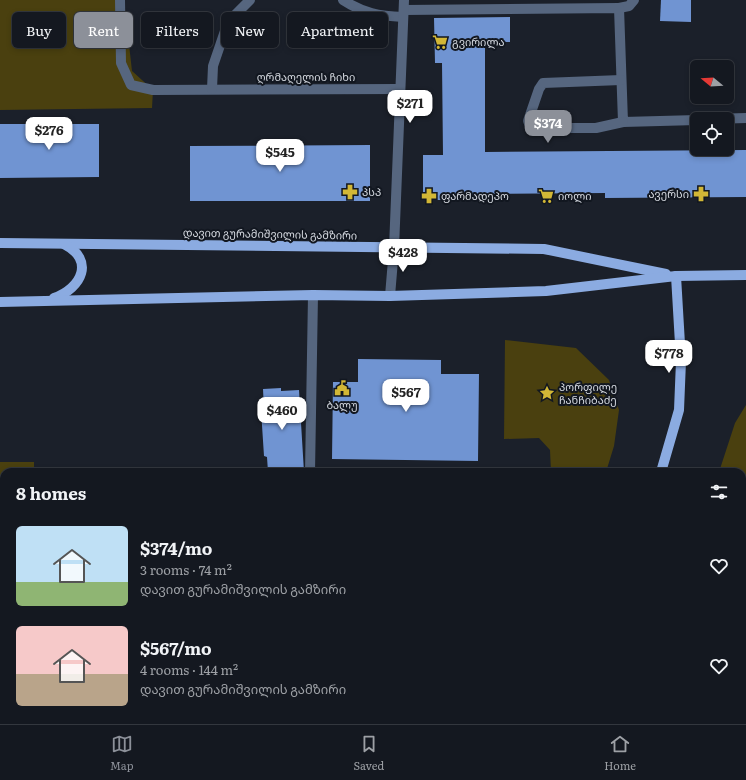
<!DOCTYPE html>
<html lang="en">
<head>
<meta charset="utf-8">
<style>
	body { margin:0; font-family:Literata,"Noto Sans Georgian",serif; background:#21252d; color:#f1f3f6; height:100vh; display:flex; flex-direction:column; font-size:15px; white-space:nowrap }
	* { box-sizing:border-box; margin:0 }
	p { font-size:13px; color:#9da0a5 }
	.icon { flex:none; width:22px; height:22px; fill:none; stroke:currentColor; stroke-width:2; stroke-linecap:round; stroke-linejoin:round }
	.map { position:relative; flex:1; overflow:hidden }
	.side { position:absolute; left:0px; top:468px; width:746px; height:256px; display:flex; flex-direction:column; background:#141820; border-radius:12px 12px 0 0; box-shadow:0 2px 6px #0003,0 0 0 1px #33373e }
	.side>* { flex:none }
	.guide { position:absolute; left:12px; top:12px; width:400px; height:36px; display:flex; gap:8px }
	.needle { width:26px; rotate:288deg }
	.fabs { position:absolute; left:690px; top:60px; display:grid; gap:8px }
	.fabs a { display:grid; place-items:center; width:44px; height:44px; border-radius:6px; background:#141820; box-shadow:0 2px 6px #0003,0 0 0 1px #33373e; font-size:20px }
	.price { position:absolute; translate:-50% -34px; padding:0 9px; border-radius:8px; background:#fff; color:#222; font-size:13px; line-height:26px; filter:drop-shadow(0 1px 2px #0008) }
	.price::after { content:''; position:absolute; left:50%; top:24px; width:12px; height:9px; margin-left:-6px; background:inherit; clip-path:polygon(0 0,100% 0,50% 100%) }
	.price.current { background:#8c9099; color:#fff }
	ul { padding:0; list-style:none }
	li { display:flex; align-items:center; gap:12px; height:100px; padding:0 16px }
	li span { display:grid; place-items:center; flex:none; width:112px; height:80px; border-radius:6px; color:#555 }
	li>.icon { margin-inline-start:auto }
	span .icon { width:48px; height:48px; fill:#fffc; stroke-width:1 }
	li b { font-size:17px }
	h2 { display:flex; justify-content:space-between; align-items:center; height:48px; padding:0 16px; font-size:17px }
	.chip { padding:0 14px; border-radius:6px; background:#141820; box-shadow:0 2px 6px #0003,0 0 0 1px #33373e; font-size:14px; line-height:36px }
	.chip.current { background:#8c9099; color:#fff }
	.tab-bar { display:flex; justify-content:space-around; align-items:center; height:56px; border-top:1px solid #33373e; background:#141820; font-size:11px; color:#9da0a5 }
	.tab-bar a { display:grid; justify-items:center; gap:2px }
	.tab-bar .current { color:#8c9099 }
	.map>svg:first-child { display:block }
	.green { fill:#4a400f }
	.building { fill:#7094d2 }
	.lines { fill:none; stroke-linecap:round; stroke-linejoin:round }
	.minor { stroke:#56667f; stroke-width:10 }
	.major { stroke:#8babe1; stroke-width:10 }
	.labels { text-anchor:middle; stroke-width:4; stroke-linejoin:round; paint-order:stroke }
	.poi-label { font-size:11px; fill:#d3d7de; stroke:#121720; text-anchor:start }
	.street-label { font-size:11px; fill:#d3d7de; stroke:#121720 }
</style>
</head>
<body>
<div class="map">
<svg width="746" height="724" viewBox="0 0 746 724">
	<rect width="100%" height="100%" fill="#1b202a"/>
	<!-- green -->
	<g class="green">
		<path d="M0,0H124L132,71L153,90L152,108L0,110Z"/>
		<path d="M505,340L576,348L609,380L619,410L614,446L606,472H551L550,450L539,438L504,439Z"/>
		<path d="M746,405V724H636L638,720H742V472H719L735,423Z"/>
		<path d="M0,462H34V472H4V511H0Z"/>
	</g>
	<!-- building -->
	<g class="building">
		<path d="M661,0H691V22L660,21Z"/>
		<path d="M510,17V42H485V152L746,150V197L605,198V193L494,194V200H423V155H443L442,63H435L434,18Z"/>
		<path d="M0,124H99V177L0,178Z"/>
		<path d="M370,145V201H190V146Z"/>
		<path d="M358,359L441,360V374H479L478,461L332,459L333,382H358Z"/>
		<path d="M281,388V391L299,390L304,472H268L267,457L264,456L261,410H264L263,389Z"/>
	</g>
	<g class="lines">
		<!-- minor -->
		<g class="minor">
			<path d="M120,0L121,63L131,85L153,90L400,89"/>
			<path d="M343,0C363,13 379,16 403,17"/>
			<path d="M619,8L629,6L634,0"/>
			<path d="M404,10L619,8L623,122L697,120"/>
			<path d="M621,80L543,83L539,89L528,121L530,126L537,128H596L623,122"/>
			<path d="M212,89L213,66L228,22L250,0"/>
			<path d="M713,119L746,118"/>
			<path d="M390,296L394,248L404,0"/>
			<path d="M310,472L313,295"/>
			<path d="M0,659H4"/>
			<path d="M348,724L349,720"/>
		</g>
		<!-- major -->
		<g class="major">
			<path d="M0,243L544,249L666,274"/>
			<path d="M54,298C82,288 95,260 64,244"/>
			<path d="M0,302L313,295L390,296L546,291L676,276L746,275"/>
			<path d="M661,472L679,410L681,361L676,276"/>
			<path d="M580,724L582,720"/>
		</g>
	</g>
	<!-- icons -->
	<defs>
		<g id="supermarket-bare" transform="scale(1.2)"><path d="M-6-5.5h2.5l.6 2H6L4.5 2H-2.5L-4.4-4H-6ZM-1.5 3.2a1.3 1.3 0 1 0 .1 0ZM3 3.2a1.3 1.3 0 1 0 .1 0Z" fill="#d2b736" stroke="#121720" stroke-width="2.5" paint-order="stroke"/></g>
		<g id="pharmacy-bare" transform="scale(1.2)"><path d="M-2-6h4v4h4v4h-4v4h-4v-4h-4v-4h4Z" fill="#d2b736" stroke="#121720" stroke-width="2.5" paint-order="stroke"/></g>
		<g id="civic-bare" transform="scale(1.2)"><path d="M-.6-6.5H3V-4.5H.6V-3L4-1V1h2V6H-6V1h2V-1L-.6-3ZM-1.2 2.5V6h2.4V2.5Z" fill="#d2b736" stroke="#121720" stroke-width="2.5" paint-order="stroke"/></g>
		<g id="sight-bare" transform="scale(1.2)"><path d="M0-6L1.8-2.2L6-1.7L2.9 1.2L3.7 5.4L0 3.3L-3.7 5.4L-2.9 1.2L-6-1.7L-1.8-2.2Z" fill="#d2b736" stroke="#121720" stroke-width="2.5" paint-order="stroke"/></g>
	</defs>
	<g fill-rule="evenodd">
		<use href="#supermarket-bare" x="440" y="42"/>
		<use href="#pharmacy-bare" x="350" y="192"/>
		<use href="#pharmacy-bare" x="701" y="194"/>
		<use href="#pharmacy-bare" x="429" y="196"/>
		<use href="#supermarket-bare" x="546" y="196"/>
		<use href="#civic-bare" x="342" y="388"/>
		<use href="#sight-bare" x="547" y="393"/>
	</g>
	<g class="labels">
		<!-- poi labels -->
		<g class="poi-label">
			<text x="452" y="46">გვირილა</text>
			<text x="362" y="196">პსპ</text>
			<text x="689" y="198" text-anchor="end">ავერსი</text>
			<text x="441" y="200">ფარმადეპო</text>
			<text x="558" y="200">იოლი</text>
			<text x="559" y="391">პორფილე<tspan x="559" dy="13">ჩანჩიბაძე</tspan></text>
			<text x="342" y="409" text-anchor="middle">ბალუ</text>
		</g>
		<!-- street labels -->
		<g class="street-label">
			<text x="306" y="81">ღრმაღელის ჩიხი</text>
			<text transform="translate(270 234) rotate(1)" y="4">დავით გურამიშვილის გამზირი</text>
		</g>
	</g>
</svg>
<div class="fabs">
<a><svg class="needle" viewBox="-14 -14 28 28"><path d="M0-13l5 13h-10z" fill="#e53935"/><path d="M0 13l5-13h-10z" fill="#9da0a5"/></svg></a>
<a><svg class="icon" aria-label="locate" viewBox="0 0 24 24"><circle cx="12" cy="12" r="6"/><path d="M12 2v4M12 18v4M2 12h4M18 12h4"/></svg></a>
</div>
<b class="price" style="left:410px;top:124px">$271</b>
<b class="price current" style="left:548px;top:144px">$374</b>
<b class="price" style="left:49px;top:151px">$276</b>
<b class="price" style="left:280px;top:173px">$545</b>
<b class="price" style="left:403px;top:273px">$428</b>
<b class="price" style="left:669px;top:374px">$778</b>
<b class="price" style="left:406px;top:413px">$567</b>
<b class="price" style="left:282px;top:431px">$460</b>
<div class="guide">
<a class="chip">Buy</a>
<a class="chip current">Rent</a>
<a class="chip">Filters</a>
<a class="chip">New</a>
<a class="chip">Apartment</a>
</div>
<section class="side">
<h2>8 homes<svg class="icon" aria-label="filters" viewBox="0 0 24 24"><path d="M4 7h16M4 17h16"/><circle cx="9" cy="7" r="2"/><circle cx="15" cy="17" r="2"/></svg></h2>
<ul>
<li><span style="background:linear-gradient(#bfe0f5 70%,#8fb573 0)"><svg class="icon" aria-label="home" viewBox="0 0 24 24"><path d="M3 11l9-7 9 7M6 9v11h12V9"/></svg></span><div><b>$374/mo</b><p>3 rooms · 74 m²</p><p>დავით გურამიშვილის გამზირი</p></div><svg class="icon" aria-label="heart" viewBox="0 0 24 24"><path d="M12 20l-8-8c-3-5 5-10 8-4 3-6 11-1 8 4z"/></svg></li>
<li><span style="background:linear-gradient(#f6c9c9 60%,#b9a48a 0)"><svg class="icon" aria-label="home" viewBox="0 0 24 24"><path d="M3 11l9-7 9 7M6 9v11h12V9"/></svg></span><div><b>$567/mo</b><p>4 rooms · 144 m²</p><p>დავით გურამიშვილის გამზირი</p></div><svg class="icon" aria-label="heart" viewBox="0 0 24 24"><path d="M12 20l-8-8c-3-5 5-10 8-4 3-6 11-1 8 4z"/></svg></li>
</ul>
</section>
</div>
<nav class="tab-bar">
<a class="current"><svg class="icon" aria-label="map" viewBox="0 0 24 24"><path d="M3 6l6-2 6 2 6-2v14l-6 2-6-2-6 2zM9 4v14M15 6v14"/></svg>Map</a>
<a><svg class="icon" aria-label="saved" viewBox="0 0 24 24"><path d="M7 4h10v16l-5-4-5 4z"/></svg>Saved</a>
<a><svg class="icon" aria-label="home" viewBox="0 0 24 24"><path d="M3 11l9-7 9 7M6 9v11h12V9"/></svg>Home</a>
</nav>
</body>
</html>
